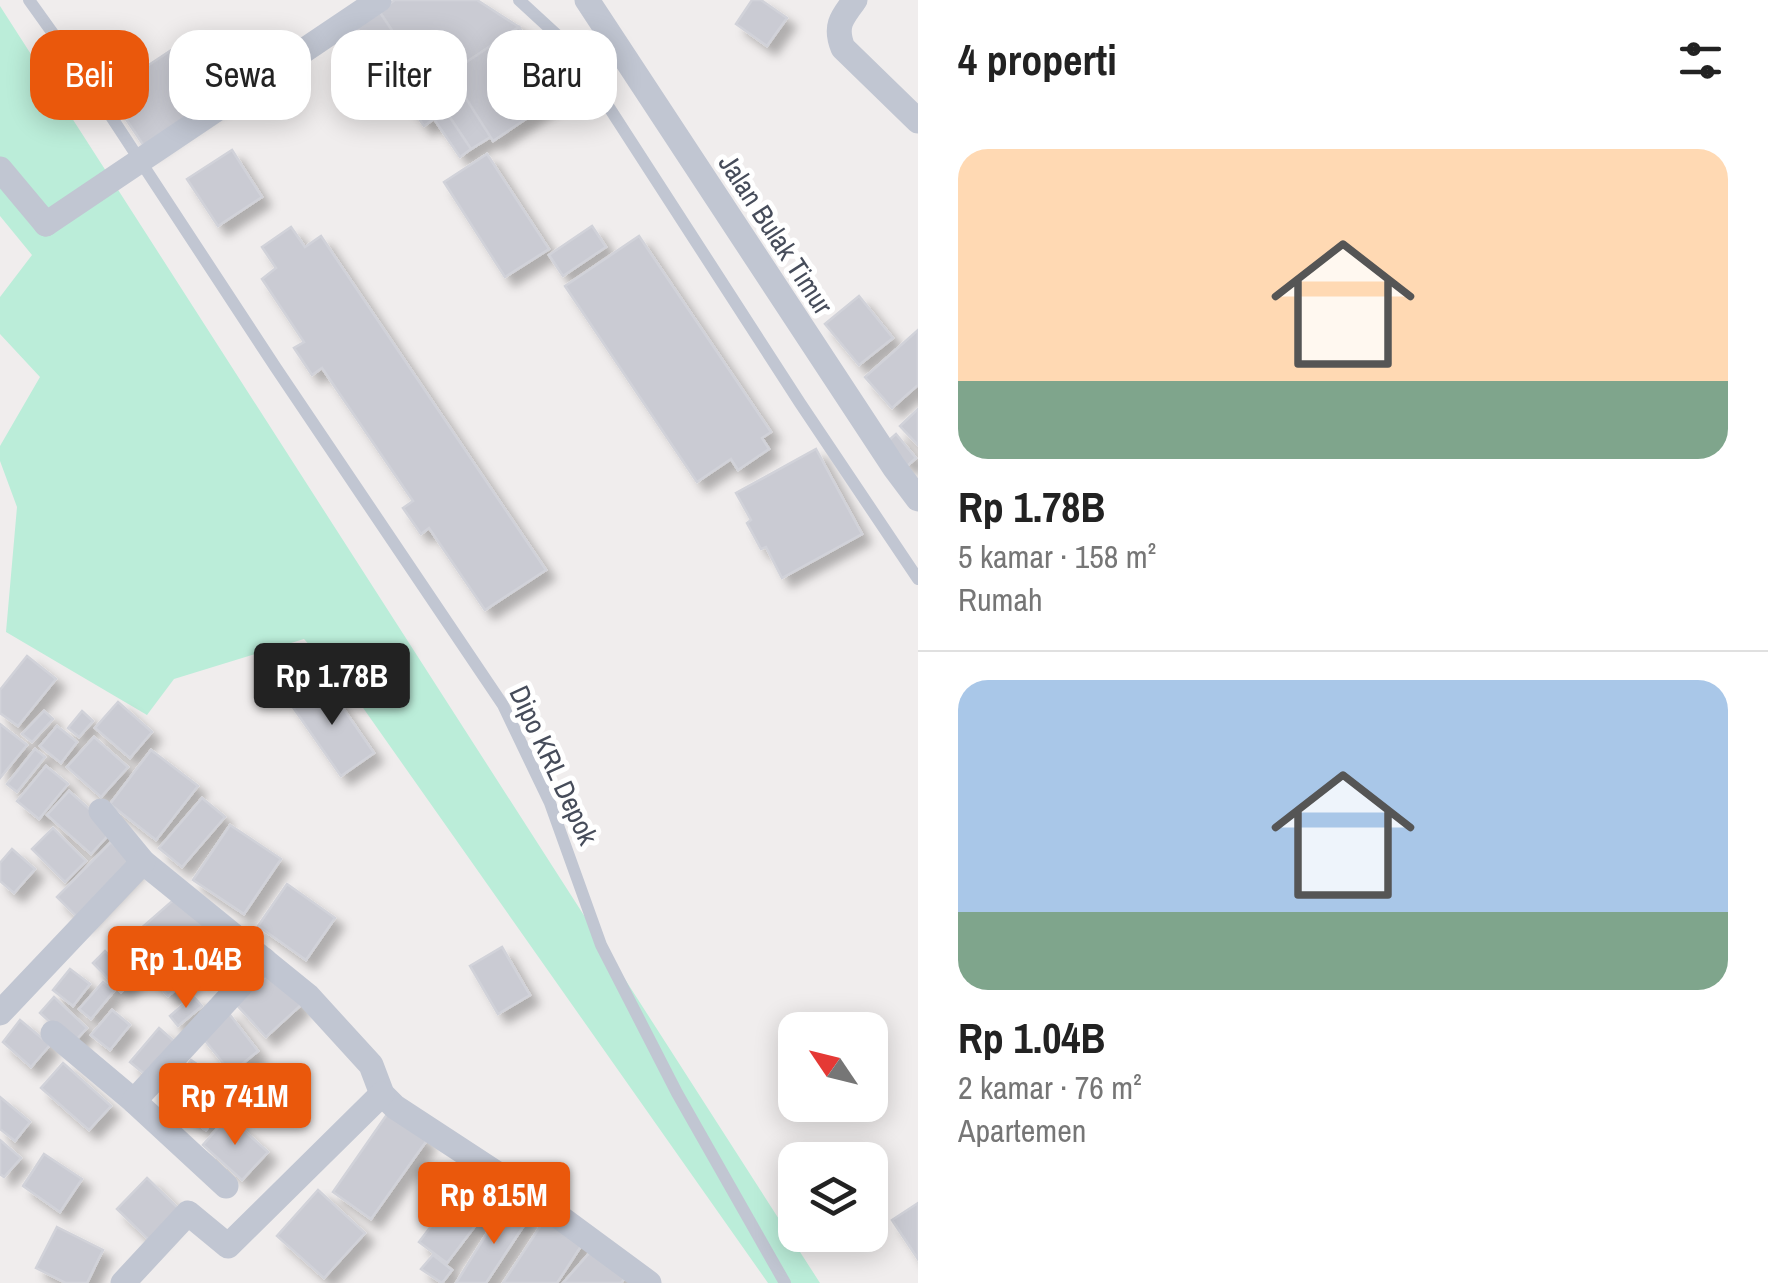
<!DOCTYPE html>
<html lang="id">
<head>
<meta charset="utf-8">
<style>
	body { margin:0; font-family:"Archivo Narrow",sans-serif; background:#f2f2f2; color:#222; height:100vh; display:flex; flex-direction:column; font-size:38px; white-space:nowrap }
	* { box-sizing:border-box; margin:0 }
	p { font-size:32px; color:#767676 }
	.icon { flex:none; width:55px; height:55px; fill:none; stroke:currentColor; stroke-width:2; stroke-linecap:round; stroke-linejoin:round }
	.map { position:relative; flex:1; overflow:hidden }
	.details { display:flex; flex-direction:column; background:#fff; width:850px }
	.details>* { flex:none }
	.hud { position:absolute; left:30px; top:30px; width:738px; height:90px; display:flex; gap:20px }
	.needle { width:65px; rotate:305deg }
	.tools { position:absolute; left:778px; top:1012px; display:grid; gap:20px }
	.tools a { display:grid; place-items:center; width:110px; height:110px; border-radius:20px; background:#fff; box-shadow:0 5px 25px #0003; font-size:50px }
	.price { position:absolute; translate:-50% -85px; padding:0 22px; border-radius:10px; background:#ea580c; color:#fff; font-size:32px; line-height:65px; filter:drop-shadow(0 2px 5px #0008) }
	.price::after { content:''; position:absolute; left:50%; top:60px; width:30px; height:22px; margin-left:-15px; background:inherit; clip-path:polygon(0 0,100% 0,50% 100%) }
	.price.selected { background:#222; color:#fff }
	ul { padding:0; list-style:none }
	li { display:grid; align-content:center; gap:20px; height:530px; padding:0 40px }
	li+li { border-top:2px solid #e0e0e0 }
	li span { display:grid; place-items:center; height:310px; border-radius:30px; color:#555 }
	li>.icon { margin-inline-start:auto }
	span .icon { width:180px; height:180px; fill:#fffc; stroke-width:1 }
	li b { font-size:42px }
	h2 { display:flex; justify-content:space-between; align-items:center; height:120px; padding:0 40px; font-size:42px }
	.chip { padding:0 35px; border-radius:30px; background:#fff; box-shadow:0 5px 25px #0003; font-size:35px; line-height:90px }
	.chip.selected { background:#ea580c; color:#fff }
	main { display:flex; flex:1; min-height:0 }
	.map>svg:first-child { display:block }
	.green { fill:#bbedd9 }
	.building { fill:#cacbd3; stroke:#d1d2d9; stroke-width:2.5; filter:url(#shadow) }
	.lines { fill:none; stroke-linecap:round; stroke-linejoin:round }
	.service { stroke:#c1c6d2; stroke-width:12 }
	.minor { stroke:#c1c6d2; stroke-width:25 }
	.minor-bridge { stroke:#c1c6d2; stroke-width:25 }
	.labels { text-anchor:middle; stroke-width:10; stroke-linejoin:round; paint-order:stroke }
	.street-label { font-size:28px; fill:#464c5a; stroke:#fff }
</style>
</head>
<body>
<main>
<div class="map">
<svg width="918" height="1283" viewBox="0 0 918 1283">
	<defs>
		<filter id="shadow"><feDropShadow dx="9" dy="9" stdDeviation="5" flood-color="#0004"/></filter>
	</defs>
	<rect width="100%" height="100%" fill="#f0eded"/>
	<!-- green -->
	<path class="green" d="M0,6L820,1283H768L354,695L304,639L174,679L147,715L6,632L17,507L0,461V446L40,377L0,334V297L32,255L0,216Z"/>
	<!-- building -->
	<g class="building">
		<path d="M395,0H477L519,27L450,73L492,136L471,149L379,11Z"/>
		<path d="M752,0H761L787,18L767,46L736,24Z"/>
		<path d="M379,11L471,149L460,157L434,119L424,126L356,26Z"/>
		<path d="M519,27L563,94L493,141L450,73Z"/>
		<path d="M185,41L223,98L146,149L108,92Z"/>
		<path d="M232,150L262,197L218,226L187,179Z"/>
		<path d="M487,154L549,249L505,277L444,182Z"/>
		<path d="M592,226L606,247L563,276L549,255Z"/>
		<path d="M291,227L305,247L321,236L546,570L485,610L429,528L421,534L403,508L413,501L322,368L312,375L294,348L304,342L262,279L276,268L262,247Z"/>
		<path d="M639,236L771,432L762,438L769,449L738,470L731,459L697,482L565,286Z"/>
		<path d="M859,296L893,338L859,365L825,324Z"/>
		<path d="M918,330V385L892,408L865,377Z"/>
		<path d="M918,409V445L900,426Z"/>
		<path d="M896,434L916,458L907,466L887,442Z"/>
		<path d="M816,449L862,534L782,578L766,547L761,549L747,523L751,520L736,493Z"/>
		<path d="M27,656L56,679L18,726L0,713V690Z"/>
		<path d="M323,679L374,753L341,776L290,703Z"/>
		<path d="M118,702L152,732L130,758L95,728Z"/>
		<path d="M44,711L53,719L32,742L22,734Z"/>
		<path d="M82,711L93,721L79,737L68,728Z"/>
		<path d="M0,724L27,745L0,778Z"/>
		<path d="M57,726L77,742L61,763L40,746Z"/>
		<path d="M94,737L128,767L101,797L67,767Z"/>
		<path d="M35,749L45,757L17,792L7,784Z"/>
		<path d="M151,750L198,786L156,840L110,804Z"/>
		<path d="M46,766L68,784L39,819L17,801Z"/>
		<path d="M69,791L113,830L91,854L47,815Z"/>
		<path d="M202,798L225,817L182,867L159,848Z"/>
		<path d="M230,825L281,859L244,914L193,880Z"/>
		<path d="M53,828L86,861L65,882L32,849Z"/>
		<path d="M111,842L136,866L82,922L57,897Z"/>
		<path d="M12,849L35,869L14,893L0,881V863Z"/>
		<path d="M287,884L335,918L306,960L258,926Z"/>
		<path d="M178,896L224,949L168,996L123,944Z"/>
		<path d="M502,947L530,995L498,1014L470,966Z"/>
		<path d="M105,951L133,980L121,992L93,963Z"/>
		<path d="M70,969L90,984L73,1006L53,990Z"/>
		<path d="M271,972L301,1005L266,1037L236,1004Z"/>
		<path d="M103,982L114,991L91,1019L79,1009Z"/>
		<path d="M193,996L202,1006L178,1026L170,1016Z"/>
		<path d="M54,997L87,1028L73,1043L40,1013Z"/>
		<path d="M112,1010L130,1025L110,1050L91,1035Z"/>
		<path d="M227,1011L258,1051L231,1073L199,1033Z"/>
		<path d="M20,1020L50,1045L31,1067L3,1042Z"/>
		<path d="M159,1028L175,1042L147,1076L130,1062Z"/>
		<path d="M191,1060L234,1090L206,1130L163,1100Z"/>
		<path d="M63,1063L111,1106L89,1130L41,1088Z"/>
		<path d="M0,1097L30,1122L15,1141L0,1129Z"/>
		<path d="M388,1113L427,1140L371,1219L333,1192Z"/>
		<path d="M228,1116L268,1152L242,1180L203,1145Z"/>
		<path d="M0,1140L21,1158L4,1177L0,1174Z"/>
		<path d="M44,1154L82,1179L60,1212L23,1186Z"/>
		<path d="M476,1167L503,1189L447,1263L419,1242Z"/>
		<path d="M147,1178L179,1209L149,1240L117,1209Z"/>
		<path d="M318,1190L365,1233L324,1278L277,1236Z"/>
		<path d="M918,1203V1259L892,1220Z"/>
		<path d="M505,1204L528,1219L486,1283H456Z"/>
		<path d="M549,1213L585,1240L557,1283H503Z"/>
		<path d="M57,1227L103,1250L87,1283H66L36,1268Z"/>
		<path d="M592,1250L625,1278L621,1283H563Z"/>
		<path d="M433,1255L452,1270L442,1283L421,1269Z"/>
	</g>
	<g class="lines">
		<!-- service -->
		<g class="service">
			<path d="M29,0L97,95L276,368L503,705L550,803L601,945L677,1093L785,1283"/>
			<path d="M519,0L570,47L800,403L918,579"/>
		</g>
		<!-- minor -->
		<g class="minor">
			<path d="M587,0L894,467L918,499"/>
			<path d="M855,0C842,17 834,26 843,48L918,121"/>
			<path d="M0,169L46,224"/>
			<path d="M101,811L143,862L308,996L371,1065L382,1094L395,1107L531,1196L649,1283"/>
			<path d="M0,1013L143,862"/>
			<path d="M53,1033L134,1101L226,1186"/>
			<path d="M134,1101L264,960"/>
			<path d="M123,1283L188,1213L228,1246L382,1094"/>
		</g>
		<!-- minor-bridge -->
		<path class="minor-bridge" d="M46,224L379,0"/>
	</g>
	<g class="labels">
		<!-- street labels -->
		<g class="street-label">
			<text transform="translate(776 234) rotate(57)" y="10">Jalan Bulak Timur</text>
			<text transform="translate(554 765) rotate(65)" y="10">Dipo KRL Depok</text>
		</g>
	</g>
</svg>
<div class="tools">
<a><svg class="needle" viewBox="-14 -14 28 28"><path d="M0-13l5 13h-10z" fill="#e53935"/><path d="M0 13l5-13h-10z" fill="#767676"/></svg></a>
<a><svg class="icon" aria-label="layers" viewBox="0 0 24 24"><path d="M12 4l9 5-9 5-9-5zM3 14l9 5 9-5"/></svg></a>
</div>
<b class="price selected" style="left:332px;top:728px">Rp 1.78B</b>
<b class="price" style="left:186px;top:1011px">Rp 1.04B</b>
<b class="price" style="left:235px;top:1148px">Rp 741M</b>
<b class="price" style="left:494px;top:1247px">Rp 815M</b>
<div class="hud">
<a class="chip selected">Beli</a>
<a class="chip">Sewa</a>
<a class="chip">Filter</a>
<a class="chip">Baru</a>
</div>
</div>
<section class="details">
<h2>4 properti<svg class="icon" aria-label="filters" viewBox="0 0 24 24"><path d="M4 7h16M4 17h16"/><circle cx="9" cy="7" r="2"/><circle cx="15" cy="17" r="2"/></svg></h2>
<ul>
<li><span style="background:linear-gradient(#ffd9b3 75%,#7fa58c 0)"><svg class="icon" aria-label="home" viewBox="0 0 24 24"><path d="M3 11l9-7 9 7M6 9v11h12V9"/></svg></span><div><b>Rp 1.78B</b><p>5 kamar · 158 m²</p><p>Rumah</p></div></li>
<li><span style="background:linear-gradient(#a9c7e8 75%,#7fa58c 0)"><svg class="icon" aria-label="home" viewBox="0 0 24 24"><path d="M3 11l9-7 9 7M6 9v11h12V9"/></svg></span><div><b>Rp 1.04B</b><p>2 kamar · 76 m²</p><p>Apartemen</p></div></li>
</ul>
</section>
</main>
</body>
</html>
